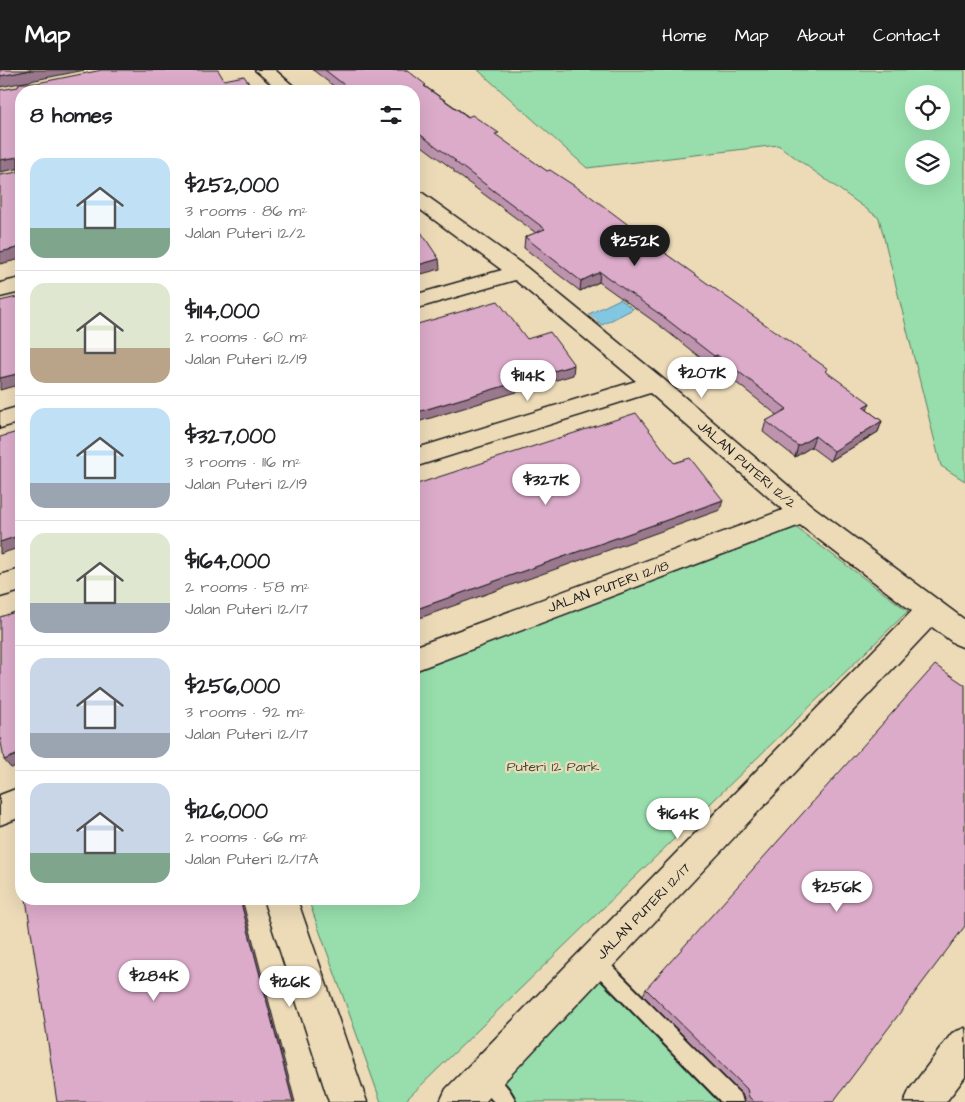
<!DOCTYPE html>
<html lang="en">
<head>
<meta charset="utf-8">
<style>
	body { margin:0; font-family:"Architects Daughter",sans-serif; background:#f2f2f2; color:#202124; height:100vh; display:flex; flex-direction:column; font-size:19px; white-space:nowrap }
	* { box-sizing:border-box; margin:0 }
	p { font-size:16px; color:#757577 }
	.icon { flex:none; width:28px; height:28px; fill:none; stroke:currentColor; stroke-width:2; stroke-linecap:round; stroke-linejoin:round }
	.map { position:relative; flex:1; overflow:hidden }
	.panel { position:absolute; left:15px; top:15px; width:405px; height:820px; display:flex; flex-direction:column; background:#fff; border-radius:20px; box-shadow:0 5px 20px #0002 }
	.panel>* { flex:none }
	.controls { position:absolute; left:905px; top:15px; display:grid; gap:10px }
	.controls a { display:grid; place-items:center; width:45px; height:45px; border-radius:50%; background:#fff; box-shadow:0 5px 20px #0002; font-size:25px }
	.price { position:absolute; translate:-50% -42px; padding:0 11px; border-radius:18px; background:#fff; color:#222; font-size:16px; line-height:32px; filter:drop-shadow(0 1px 2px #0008) }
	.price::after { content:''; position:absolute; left:50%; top:30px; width:15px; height:11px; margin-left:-8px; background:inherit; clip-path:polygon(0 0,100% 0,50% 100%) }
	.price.selected { background:#1c1c1c; color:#fff }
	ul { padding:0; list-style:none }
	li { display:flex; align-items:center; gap:15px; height:125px; padding:0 15px }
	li+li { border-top:1px solid #e0e0e0 }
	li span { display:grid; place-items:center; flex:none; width:140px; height:100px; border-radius:15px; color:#555 }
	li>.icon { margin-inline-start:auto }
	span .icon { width:60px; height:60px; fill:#fffc; stroke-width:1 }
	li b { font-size:21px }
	h2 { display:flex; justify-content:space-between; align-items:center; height:60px; padding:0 15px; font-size:21px }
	header { display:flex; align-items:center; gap:30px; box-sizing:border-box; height:70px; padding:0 25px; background:#1c1c1c; color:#fff }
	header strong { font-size:24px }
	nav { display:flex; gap:28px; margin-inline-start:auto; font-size:18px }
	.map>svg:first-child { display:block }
	.green { fill:#97deac; stroke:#5a7d64; fill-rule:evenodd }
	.water { fill:#81c7e2; stroke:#598393 }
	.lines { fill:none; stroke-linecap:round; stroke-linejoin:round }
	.service-casing { stroke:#1c1c1c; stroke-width:4 }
	.minor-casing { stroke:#1c1c1c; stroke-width:3 }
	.service { fill:#eddbb8; fill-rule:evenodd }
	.minor { fill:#eddbb8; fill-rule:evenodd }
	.wall { fill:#bd93ae; stroke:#1c1c1c }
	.shaded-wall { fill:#9a788d; stroke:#1c1c1c }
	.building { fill:#dcabca; stroke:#1c1c1c }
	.labels { text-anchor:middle; stroke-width:4.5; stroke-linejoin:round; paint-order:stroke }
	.street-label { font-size:14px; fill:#1c1c1c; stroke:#eddbb8 }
	.park-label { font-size:14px; fill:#3b4c40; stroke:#eddbb8 }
</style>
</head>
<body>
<header>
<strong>Map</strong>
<nav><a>Home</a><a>Map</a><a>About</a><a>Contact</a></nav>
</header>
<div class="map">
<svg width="965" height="1032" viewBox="0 0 965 1032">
	<rect width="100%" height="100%" fill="#eddbb8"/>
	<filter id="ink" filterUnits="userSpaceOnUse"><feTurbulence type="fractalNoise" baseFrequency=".02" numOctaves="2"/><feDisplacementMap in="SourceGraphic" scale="10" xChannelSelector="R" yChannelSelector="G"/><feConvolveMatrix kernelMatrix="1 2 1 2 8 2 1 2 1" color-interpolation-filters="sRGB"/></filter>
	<g filter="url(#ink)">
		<!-- green -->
		<g class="green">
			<path d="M478,0H965V411L941,396L879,148L778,75L587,98ZM914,24H941V51H914ZM914,79H941V106H914Z"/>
			<path d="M794,456L908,541L404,1032H381L308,829H414V602Z"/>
			<path d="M595,891L734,1032H507L485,1007Z"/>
		</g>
		<!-- water -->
		<path class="water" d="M620,229L633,239L602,255L589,244Z"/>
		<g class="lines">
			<!-- service casing -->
			<g class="service-casing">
				<g id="service">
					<path d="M595,882L601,885L741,1025L743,1032H721L589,897L586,891L589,885Z"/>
					<path d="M485,998C497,1003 511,1020 516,1032H494L478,1014L476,1007L478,1000Z"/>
				</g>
			</g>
			<!-- minor casing -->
			<g class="minor-casing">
				<g id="minor">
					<path d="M255,0H275L299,21H280Z"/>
					<path d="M414,120L421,122L526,197L662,308L812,436L965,550V578L955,574L932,557L485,1032H440L446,1019L912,541L800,455L414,601V577L783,440L650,323L414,397V379L636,311L515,210L414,239V225L502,200L414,135Z"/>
					<path d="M21,208V222L0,227V213Z"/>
					<path d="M21,336V352L0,358V342Z"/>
					<path d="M21,499V521L0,527V505Z"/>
					<path d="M21,717V747L0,755V725Z"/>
					<path d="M263,829H297L367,1032H329Z"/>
					<path d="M965,958V1007L946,1032H904L910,1019L952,963Z"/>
				</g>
			</g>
			<!-- service -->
			<use href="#service" class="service"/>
			<!-- minor -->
			<use href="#minor" class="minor"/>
		</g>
		<!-- wall -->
		<g class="wall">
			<path d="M313,0H407L426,17L667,185L827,302L867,340L882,351L878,362L830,391L811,377L795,387L763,362L766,351L777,345L714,295L711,296L659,255L599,212L580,221L524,178L525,167L536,163L454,102V100L414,70V21H340Z"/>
			<path d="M646,919L833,1032H745L742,1024L643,925Z"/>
		</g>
		<!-- shaded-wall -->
		<g class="shaded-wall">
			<path d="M31,0H85L0,17V6Z"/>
			<path d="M18,87L21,98L0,102V90Z"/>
			<path d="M21,177V189L0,194V182Z"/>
			<path d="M439,189L440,199L414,206V196Z"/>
			<path d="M600,202L599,212L580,221L581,211Z"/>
			<path d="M717,285L714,295L711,296L714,286Z"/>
			<path d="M574,295L573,305L414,353V343Z"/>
			<path d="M21,303V314L0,320V308Z"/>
			<path d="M870,333L866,343L863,337Z"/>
			<path d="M882,351L878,362L830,391L834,381Z"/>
			<path d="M815,366L811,377L795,387L798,376Z"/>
			<path d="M723,430L720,440L414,550V540Z"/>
			<path d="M21,465V477L0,484V472Z"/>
			<path d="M21,683V694L11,698L4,690Z"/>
			<path d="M240,829H242L295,1032H293Z"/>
		</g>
		<!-- building -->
		<g class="building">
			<path d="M0,0H31L0,6Z"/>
			<path d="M102,0H218L224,10L244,6L254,21H21V177L0,182V105L18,102V87L0,90V20L18,17L19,13H37Z"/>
			<path d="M325,0H407L426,15L424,16L468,47L472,45L499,63L495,64L547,101L550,100L590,126L667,184H666L828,299L825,301L870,333L863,337L882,351L834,381L815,366L798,376L766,351L787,339L717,285L714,286L661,245L600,202L581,211L525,167L545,159L454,91H456L414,60V21H352Z"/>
			<path d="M421,162L439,189L414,196V164Z"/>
			<path d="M21,226V303L0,308V231Z"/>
			<path d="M498,231L527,269L550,262L574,295L414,343V255Z"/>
			<path d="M636,343L674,393L690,388L723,430L414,540V415Z"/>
			<path d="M21,361V465L0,472V367Z"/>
			<path d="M21,540V683L4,690L0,666V547Z"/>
			<path d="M935,595L965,615V856L833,1032H754L749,1027L747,1019L646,919Z"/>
			<path d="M20,782H21V794Z"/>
			<path d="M26,829H240L293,1032H57Z"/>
		</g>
	</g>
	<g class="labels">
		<!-- street labels -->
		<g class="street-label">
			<text transform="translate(747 394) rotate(41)" y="5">JALAN PUTERI 12/2</text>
			<text transform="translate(608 516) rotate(-20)" y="5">JALAN PUTERI 12/18</text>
			<text transform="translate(643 841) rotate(-46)" y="5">JALAN PUTERI 12/17</text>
		</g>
		<!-- park labels -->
		<g class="park-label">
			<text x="553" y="701">Puteri 12 Park</text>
		</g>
	</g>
</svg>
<div class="controls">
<a><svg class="icon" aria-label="locate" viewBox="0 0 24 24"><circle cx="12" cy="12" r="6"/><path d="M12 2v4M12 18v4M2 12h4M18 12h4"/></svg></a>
<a><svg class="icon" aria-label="layers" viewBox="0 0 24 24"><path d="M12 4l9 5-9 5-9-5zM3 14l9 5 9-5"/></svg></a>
</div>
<b class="price selected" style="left:635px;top:197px">$252K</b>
<b class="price" style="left:702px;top:329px">$207K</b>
<b class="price" style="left:528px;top:332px">$114K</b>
<b class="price" style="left:546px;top:436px">$327K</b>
<b class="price" style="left:678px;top:770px">$164K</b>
<b class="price" style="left:837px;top:843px">$256K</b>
<b class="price" style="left:154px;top:932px">$284K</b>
<b class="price" style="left:290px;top:938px">$126K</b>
<section class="panel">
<h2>8 homes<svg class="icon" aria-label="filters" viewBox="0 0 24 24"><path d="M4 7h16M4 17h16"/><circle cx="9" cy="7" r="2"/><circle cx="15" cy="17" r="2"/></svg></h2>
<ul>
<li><span style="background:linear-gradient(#bfe0f5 70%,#7fa58c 0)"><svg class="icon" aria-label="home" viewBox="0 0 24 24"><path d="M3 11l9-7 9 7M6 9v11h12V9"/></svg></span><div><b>$252,000</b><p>3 rooms · 86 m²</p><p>Jalan Puteri 12/2</p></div></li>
<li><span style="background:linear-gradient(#dfe7d0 65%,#b9a48a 0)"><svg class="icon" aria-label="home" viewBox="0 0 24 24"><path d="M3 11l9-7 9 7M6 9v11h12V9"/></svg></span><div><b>$114,000</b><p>2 rooms · 60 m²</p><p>Jalan Puteri 12/19</p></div></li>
<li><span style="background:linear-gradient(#bfe0f5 75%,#9aa5b1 0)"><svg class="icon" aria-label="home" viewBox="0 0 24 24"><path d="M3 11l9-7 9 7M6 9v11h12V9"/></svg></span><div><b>$327,000</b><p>3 rooms · 116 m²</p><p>Jalan Puteri 12/19</p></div></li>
<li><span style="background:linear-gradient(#dfe7d0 70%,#9aa5b1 0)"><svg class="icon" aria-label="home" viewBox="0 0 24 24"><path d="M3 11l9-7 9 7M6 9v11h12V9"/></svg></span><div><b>$164,000</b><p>2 rooms · 58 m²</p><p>Jalan Puteri 12/17</p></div></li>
<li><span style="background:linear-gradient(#c9d6e8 75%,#9aa5b1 0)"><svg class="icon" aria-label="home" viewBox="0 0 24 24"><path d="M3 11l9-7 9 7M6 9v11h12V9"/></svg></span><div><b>$256,000</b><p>3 rooms · 92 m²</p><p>Jalan Puteri 12/17</p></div></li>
<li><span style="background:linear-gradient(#c9d6e8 70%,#7fa58c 0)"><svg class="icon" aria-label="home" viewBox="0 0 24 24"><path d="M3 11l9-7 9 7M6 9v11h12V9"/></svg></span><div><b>$126,000</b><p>2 rooms · 66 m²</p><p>Jalan Puteri 12/17A</p></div></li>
</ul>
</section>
</div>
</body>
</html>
